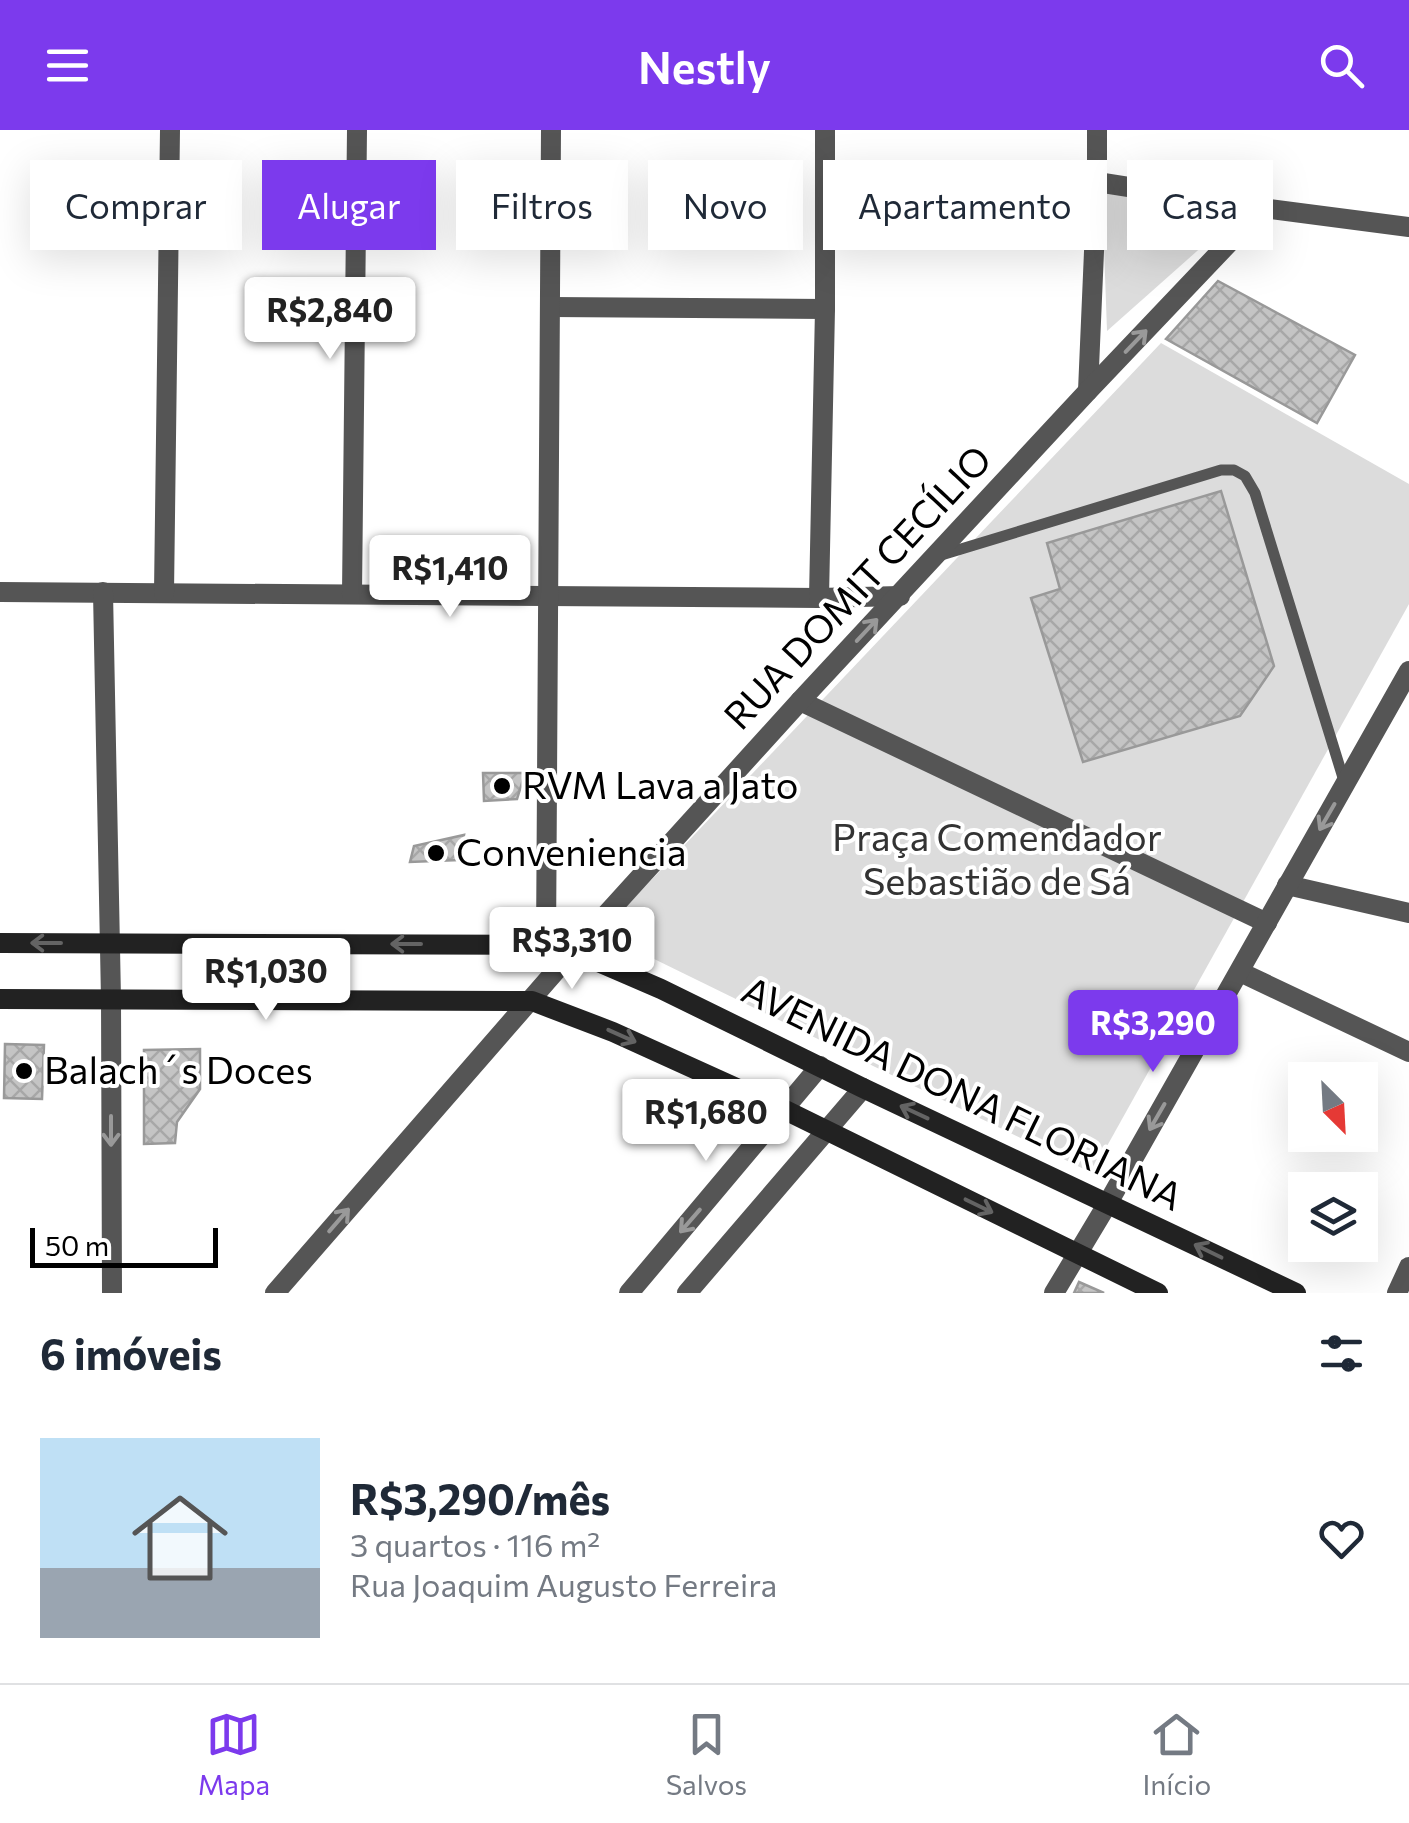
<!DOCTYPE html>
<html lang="pt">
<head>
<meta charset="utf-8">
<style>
	body { margin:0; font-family:Commissioner,sans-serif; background:#f6f6f7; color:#1f2937; height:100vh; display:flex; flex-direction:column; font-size:38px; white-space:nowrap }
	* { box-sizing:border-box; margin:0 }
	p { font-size:32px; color:#747a83 }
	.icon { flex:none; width:55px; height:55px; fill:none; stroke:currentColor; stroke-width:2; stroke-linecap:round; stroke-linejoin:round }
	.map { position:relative; height:1163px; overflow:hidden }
	.details { display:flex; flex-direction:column; background:#fff; flex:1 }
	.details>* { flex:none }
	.guide { position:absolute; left:30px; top:30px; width:1350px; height:90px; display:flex; gap:20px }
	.needle { width:65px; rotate:156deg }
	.fabs { position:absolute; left:1288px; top:932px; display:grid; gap:20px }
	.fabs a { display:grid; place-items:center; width:90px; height:90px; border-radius:0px; background:#fff; box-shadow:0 10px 40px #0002; font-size:50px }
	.scale { position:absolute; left:30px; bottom:25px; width:188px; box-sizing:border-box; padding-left:10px; border:5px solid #000; border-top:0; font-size:28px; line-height:35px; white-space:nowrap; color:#000; -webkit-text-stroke:8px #fff; paint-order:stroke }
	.price { position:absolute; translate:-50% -85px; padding:0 22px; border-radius:10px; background:#fff; color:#222; font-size:32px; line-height:65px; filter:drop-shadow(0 2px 5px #0008) }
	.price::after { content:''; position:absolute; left:50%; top:60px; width:30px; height:22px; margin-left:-15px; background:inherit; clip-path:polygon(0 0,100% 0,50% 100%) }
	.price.active { background:#7c3aed; color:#fff }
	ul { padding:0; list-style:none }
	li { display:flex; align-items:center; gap:30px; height:250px; padding:0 40px }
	li span { display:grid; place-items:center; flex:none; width:280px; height:200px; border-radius:0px; color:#555 }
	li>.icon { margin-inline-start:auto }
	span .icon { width:120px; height:120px; fill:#fffc; stroke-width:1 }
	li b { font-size:42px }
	h2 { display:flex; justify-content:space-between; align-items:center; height:120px; padding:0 40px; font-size:42px }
	.tag { padding:0 35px; border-radius:0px; background:#fff; box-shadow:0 10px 40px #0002; font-size:35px; line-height:90px }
	.tag.active { background:#7c3aed; color:#fff }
	header { display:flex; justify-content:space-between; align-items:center; height:130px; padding:0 40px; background:#7c3aed; color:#fff; font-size:45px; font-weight:600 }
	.tab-bar { display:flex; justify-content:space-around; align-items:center; height:140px; border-top:2px solid #e0e1e3; background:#fff; font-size:28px; color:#747a83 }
	.tab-bar a { display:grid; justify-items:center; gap:5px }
	.tab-bar .active { color:#7c3aed }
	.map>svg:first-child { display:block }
	.green { fill:#dcdcdc }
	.building { fill:url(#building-cross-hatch); stroke:#999; stroke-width:2.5 }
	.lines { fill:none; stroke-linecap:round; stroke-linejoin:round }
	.lane { stroke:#555; stroke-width:11 }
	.street { stroke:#555; stroke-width:20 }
	.secondary { stroke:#222; stroke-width:20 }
	.oneway { stroke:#999 }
	.oneway2 { stroke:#646464 }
	.poi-dot { fill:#000; stroke:#fff; stroke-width:4 }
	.labels { text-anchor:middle; stroke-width:8; stroke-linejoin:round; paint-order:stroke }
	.street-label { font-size:38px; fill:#000; stroke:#fff }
	.poi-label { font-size:38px; fill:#000; stroke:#fff; text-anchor:start }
	.park-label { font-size:38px; fill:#333; stroke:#fff }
</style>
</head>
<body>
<header><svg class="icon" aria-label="menu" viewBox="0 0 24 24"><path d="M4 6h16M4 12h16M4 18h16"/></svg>Nestly<svg class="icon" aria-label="search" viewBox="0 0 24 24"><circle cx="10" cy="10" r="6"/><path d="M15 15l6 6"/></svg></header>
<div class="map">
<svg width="1409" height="1163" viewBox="0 0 1409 1163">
	<defs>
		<pattern id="building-cross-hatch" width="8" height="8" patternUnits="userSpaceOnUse" patternTransform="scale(2.5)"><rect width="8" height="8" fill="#c4c4c4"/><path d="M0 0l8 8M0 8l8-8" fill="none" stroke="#a7a7a7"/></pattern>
	</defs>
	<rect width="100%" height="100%" fill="#fff"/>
	<!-- green -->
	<g class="green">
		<path d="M1102,60L1241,82L1107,201Z"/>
		<path d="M1161,213L1409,354V474L1092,1043L601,803Z"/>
	</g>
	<!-- building -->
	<g class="building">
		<path d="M1218,151L1355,225L1317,293L1166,209Z"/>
		<path d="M1221,361L1274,536L1240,586L1083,632L1031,468L1060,459L1047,413Z"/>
		<path d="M483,643H525L517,669L484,671Z"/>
		<path d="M464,705L459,730L410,732L414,716Z"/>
		<path d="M5,914L44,915L42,969L4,968Z"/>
		<path d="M200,919V959L177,992L175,1013L144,1014V920Z"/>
		<path d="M1079,1152L1104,1163H1074Z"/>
	</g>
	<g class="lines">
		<!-- lane -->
		<path class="lane" d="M938,426L1221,340H1234L1245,346L1255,363L1345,654"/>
		<!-- street -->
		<g class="street">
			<path d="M1097,52L1262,78L1409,97"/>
			<path d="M551,177L825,179"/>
			<path d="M1088,261L1097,52V0"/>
			<path d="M0,462L819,468L900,466"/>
			<path d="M103,462L111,869L112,1163"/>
			<path d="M164,463L170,0"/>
			<path d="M352,464L357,0"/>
			<path d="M819,468L825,179V0"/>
			<path d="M800,571L1267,793"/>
			<path d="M1287,755L1409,783"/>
			<path d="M546,815L551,0"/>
			<path d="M1240,842L1409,922"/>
			<path d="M275,1163L573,821L800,571L1088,261L1262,78"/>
			<path d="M629,1163L820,936"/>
			<path d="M687,1163L863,958"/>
			<path d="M1054,1163L1108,1073L1409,541"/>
			<path d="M1397,1163L1409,1137"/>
		</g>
		<!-- secondary -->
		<g class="secondary">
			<path d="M0,813L546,815L573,821L661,859L863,958L1296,1163"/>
			<path d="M0,869L532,871L613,902L785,980L1158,1163"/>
		</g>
	</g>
	<!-- one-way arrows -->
	<defs><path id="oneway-shaft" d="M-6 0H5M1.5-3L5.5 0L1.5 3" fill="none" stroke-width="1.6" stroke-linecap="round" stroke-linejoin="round" transform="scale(2.5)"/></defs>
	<g class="oneway">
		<use href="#oneway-shaft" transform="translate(1136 211) rotate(-46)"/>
		<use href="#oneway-shaft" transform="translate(867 500) rotate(-47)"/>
		<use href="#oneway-shaft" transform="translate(1327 687) rotate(120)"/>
		<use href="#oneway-shaft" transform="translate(1157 987) rotate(120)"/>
		<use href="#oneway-shaft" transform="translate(111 1001) rotate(90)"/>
		<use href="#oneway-shaft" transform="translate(339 1090) rotate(-49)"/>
		<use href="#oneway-shaft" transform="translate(690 1091) rotate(131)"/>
	</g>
	<g class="oneway2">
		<use href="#oneway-shaft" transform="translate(46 813) rotate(-180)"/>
		<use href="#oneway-shaft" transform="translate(406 814) rotate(-180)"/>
		<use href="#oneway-shaft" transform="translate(622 906) rotate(24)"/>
		<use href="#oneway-shaft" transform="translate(914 982) rotate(-155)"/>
		<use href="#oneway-shaft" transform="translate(979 1076) rotate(26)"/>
		<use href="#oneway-shaft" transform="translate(1208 1121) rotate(-154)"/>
	</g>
	<!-- markers -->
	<g class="poi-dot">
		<circle cx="502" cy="656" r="10"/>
		<circle cx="436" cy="723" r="10"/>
		<circle cx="24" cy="941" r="10"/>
	</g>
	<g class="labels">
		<!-- street labels -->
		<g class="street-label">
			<text transform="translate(858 458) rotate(-47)" y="13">RUA DOMIT CECÍLIO</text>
			<text transform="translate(962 964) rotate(26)" y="13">AVENIDA DONA FLORIANA</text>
		</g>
		<!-- poi labels -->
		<g class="poi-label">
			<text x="522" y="669">RVM Lava a Jato</text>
			<text x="456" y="736">Conveniencia</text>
			<text x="44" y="954">Balach´s Doces</text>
		</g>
		<!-- park labels -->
		<g class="park-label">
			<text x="997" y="721">Praça Comendador<tspan x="997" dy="44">Sebastião de Sá</tspan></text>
		</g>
	</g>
</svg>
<div class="fabs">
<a><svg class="needle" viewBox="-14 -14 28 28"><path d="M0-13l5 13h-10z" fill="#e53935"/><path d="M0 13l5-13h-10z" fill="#747a83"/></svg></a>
<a><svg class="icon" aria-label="layers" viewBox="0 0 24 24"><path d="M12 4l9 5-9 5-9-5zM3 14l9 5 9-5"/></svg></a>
</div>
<div class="scale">50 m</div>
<b class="price" style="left:330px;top:232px">R$2,840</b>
<b class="price" style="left:450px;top:490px">R$1,410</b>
<b class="price" style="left:572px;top:862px">R$3,310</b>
<b class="price" style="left:266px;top:893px">R$1,030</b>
<b class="price active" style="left:1153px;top:945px">R$3,290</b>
<b class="price" style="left:706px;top:1034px">R$1,680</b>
<div class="guide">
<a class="tag">Comprar</a>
<a class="tag active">Alugar</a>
<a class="tag">Filtros</a>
<a class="tag">Novo</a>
<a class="tag">Apartamento</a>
<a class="tag">Casa</a>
</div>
</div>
<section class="details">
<h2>6 imóveis<svg class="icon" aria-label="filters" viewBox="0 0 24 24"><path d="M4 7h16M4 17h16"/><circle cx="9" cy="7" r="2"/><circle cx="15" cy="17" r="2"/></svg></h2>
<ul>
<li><span style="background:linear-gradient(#bfe0f5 65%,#9aa5b1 0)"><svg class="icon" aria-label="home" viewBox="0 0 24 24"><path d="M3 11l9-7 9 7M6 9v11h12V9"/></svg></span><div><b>R$3,290/mês</b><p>3 quartos · 116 m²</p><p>Rua Joaquim Augusto Ferreira</p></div><svg class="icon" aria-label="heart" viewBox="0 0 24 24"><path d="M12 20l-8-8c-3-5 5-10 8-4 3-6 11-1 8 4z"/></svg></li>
</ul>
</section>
<nav class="tab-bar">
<a class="active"><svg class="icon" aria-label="map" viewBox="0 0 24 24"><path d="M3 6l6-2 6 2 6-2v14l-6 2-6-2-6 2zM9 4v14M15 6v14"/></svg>Mapa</a>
<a><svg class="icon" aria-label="saved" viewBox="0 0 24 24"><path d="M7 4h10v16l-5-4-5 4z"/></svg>Salvos</a>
<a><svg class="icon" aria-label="home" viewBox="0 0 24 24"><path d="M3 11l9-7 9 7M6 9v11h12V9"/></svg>Início</a>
</nav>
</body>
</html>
